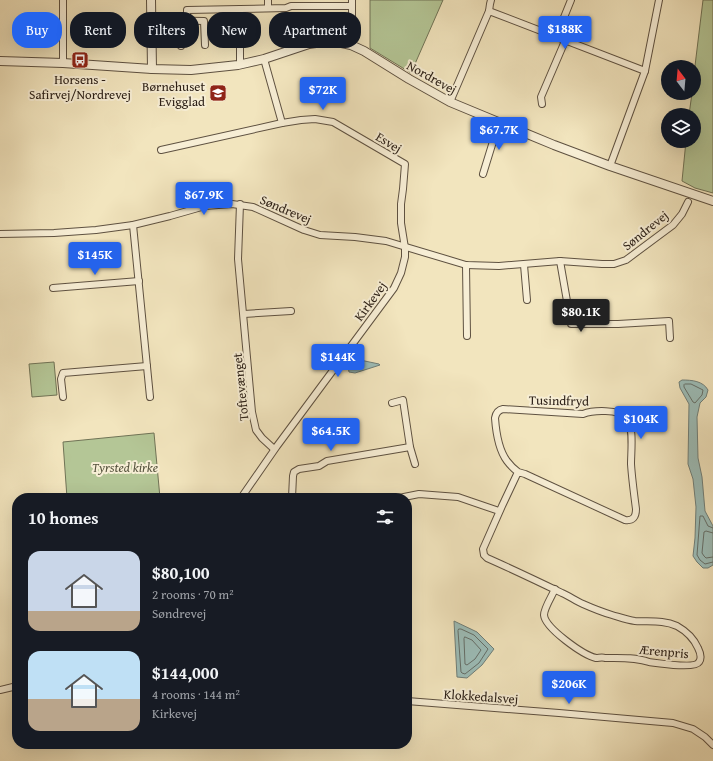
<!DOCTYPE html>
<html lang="en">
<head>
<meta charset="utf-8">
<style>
	body { margin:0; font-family:"Gentium Book Plus",serif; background:#242831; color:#f1f3f6; height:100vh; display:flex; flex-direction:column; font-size:15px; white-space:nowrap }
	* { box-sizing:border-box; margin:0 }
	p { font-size:13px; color:#9ea1a6 }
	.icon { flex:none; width:22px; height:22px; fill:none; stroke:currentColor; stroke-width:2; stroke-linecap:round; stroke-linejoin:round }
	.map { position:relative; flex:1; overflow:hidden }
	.panel { position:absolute; left:12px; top:493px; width:400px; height:256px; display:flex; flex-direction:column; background:#171b24; border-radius:16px; box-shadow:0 4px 16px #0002 }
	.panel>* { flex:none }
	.banner { position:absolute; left:12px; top:12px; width:400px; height:36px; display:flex; gap:8px }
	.needle { width:26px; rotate:344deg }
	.tools { position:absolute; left:661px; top:60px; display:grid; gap:8px }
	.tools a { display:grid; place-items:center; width:40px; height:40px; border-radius:50%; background:#171b24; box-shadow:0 4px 16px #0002; font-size:20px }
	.price { position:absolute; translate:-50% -34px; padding:0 9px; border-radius:4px; background:#2563eb; color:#fff; font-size:13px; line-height:26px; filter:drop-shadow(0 1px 2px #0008) }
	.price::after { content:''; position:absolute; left:50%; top:24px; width:12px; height:9px; margin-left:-6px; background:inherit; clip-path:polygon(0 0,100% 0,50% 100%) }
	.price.selected { background:#222; color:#fff }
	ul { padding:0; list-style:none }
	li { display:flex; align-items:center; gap:12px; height:100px; padding:0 16px }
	li span { display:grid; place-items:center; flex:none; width:112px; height:80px; border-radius:12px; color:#555 }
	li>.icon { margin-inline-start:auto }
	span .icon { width:48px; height:48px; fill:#fffc; stroke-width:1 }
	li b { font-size:17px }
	h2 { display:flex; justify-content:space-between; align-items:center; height:48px; padding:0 16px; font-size:17px }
	.pill { padding:0 14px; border-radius:16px; background:#171b24; box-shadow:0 4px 16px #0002; font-size:14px; line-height:36px }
	.pill.selected { background:#2563eb; color:#fff }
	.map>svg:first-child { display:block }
	.green { fill:#b4c696; stroke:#707356 }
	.water { fill:#9cbdb8; stroke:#6f7e78 }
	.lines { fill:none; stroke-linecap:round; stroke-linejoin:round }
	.shore { stroke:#646e68; stroke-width:1 }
	.minor-casing { stroke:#5e5141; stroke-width:8 }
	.tertiary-casing { stroke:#5e5141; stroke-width:10 }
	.minor { stroke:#f7eed5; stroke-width:6 }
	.tertiary { stroke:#f7eed5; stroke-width:8 }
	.labels { text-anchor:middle; stroke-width:4; stroke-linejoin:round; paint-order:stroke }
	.street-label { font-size:13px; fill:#2c2017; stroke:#f7eed5 }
	.poi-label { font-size:13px; fill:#2c2017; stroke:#f7eed5 }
	.park-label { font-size:13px; font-style:italic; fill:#55523d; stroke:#f7eed5 }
</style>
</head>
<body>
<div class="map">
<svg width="713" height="761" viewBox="0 0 713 761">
	<rect width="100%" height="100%" fill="#f2e5be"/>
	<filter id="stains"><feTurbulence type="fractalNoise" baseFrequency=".005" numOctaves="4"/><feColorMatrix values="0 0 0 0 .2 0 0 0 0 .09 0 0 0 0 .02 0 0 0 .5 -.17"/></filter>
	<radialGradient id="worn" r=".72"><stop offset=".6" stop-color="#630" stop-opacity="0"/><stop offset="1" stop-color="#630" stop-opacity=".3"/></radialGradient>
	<!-- green -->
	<g class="green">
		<path d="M370,0H443L411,73L370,48Z"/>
		<path d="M703,0H713V193L695,188L682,181L686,141H694V115H689L692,93H694V74Z"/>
		<path d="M54,362L57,395L32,397L29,364Z"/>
		<path d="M154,433L160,498H67L63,442Z"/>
	</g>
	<!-- water -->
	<g class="water">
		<path d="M355,360H360L379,364L380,365L355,373L349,372L348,366L350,363Z"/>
		<path d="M682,380C692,380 703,381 708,390L706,397L700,403L697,417L698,458L702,477L705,511L713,526V565L708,568H703L697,562L693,556L695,538L696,507L693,479L688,464L689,404L680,388L679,382Z"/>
		<path d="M454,621L477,632L494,649L482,665L467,678L457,677Z"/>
	</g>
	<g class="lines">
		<!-- shore -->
		<g class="shore">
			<path d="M685,384H691L703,390L702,395L695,403L693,402L684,387V385Z"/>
			<path d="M713,528L708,526L703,516H700L697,555L700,560L705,564L713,562"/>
			<path d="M713,533L706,531L704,532L702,553L704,556L706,558L713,557"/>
			<path d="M459,629H461L474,635L488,649L479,663L465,674L462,673L461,672L458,631Z"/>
			<path d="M465,637L472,640L481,650L475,659L467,665L465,664L464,639Z"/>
		</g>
		<!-- minor casing -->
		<g class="minor-casing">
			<g id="minor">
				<path d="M63,0V63"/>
				<path d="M268,0V8"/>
				<path d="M352,0V16"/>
				<path d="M240,9L286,8L291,6H352"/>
				<path d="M489,11L490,4L491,0"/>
				<path d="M151,20L204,21L205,45"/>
				<path d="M181,21V46"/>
				<path d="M187,21V10L240,9V64"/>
				<path d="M556,37L571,0"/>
				<path d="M264,59L282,123"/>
				<path d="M645,71L659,0"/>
				<path d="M450,102L489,11L645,71L610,166"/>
				<path d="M542,104L541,97L565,41"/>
				<path d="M161,150L282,123L301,120L315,119L333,122L405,164L403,189L401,204V223L405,248V257L401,273L394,288L277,446L241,498"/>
				<path d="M483,174L499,122"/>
				<path d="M240,204L238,259L252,412L256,430L262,438L274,449"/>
				<path d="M133,225L150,397"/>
				<path d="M0,234L54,233L96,230L133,225L170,216L205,206L232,204L253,207L304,230L320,235L355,237L386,241L466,265L499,266L560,261L602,264H614L626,260L673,225L682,214L688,202"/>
				<path d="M560,261L571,324H618L669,321L670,338"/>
				<path d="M466,265L467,336"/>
				<path d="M524,265L527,300"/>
				<path d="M53,288L139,281"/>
				<path d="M244,314L291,311"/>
				<path d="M63,397L61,379L63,373L147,366"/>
				<path d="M392,403L403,400L410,447L415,464"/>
				<path d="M518,472C514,469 510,465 507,461C498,449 496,432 495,418C496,413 498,410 503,409L583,414C593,410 619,409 627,418C634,428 631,452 631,464C632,479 634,494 636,509C636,517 633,521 625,520L525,474L518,472L502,506L483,549L484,555L487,558C512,569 537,581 562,593C569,596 576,601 583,604C592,608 602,612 612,615C619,617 627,620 635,621C650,622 663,620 677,626C686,631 694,639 698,648C700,652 702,658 699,662C695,669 657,663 649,662C635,657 619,658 605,658C602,657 599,658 596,658C583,655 545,628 544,615C544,608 552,596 555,589"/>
				<path d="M292,498L293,476L294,472L299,469L319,466L327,461L410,447"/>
				<path d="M399,498L419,494L458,497L499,511"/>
				<path d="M0,690L17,686"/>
				<path d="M407,701L559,713L673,723L693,729L705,737L713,745"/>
			</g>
		</g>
		<!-- tertiary casing -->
		<g class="tertiary-casing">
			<g id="tertiary">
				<path d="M151,0L152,69"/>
				<path d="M0,61L63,63L152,69L191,70L238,65L264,59L309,44L323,42H337L351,45L364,51L409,79L450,102L554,145L610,166L713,201"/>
			</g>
		</g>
		<!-- minor -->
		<use href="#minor" class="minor"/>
		<!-- tertiary -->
		<use href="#tertiary" class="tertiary"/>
	</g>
	<!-- icons -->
	<defs>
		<g id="bus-square" transform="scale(0.9)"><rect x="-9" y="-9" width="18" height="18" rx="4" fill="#8f2418" stroke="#f7eed5"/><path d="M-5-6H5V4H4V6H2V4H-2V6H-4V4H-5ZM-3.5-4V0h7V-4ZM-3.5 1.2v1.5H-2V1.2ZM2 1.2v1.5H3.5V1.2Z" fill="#fff"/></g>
		<g id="school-square" transform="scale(0.9)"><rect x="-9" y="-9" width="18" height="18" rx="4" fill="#8f2418" stroke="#f7eed5"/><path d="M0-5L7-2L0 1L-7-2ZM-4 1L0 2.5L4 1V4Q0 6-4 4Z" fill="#fff"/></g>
	</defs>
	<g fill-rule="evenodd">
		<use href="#bus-square" x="80" y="60"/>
		<use href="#school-square" x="218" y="93"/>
	</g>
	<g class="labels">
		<!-- street labels -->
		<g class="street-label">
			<text transform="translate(432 77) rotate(29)" y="5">Nordrevej</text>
			<text transform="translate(389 142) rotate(31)" y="5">Esvej</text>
			<text transform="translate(286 209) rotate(23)" y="5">Søndrevej</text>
			<text transform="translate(645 230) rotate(-39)" y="5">Søndrevej</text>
			<text transform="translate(370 301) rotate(-54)" y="5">Kirkevej</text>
			<text transform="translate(240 387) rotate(-96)" y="5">Toftevænget</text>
			<text transform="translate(559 400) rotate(1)" y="5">Tusindfryd</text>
			<text transform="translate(664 651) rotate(5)" y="5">Ærenpris</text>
			<text transform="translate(481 696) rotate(4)" y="5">Klokkedalsvej</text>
		</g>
		<!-- poi labels -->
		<g class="poi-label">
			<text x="80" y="84">Horsens -<tspan x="80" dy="15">Safirvej/Nordrevej</tspan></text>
			<text x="205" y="91" text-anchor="end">Børnehuset<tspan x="205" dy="15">Evigglad</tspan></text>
		</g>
		<!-- park labels -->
		<g class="park-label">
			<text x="125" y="472">Tyrsted kirke</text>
		</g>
	</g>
	<rect width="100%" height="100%" filter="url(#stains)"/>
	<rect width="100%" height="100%" fill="url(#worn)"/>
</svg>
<div class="tools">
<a><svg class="needle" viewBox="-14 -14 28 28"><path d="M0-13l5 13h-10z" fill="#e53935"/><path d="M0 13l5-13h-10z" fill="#9ea1a6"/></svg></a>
<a><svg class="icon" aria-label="layers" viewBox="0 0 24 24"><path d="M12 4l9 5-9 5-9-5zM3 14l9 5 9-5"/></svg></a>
</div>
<b class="price" style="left:565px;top:50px">$188K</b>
<b class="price" style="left:323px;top:111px">$72K</b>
<b class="price" style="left:499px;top:151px">$67.7K</b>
<b class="price" style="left:204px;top:216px">$67.9K</b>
<b class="price" style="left:95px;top:276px">$145K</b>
<b class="price selected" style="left:581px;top:333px">$80.1K</b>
<b class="price" style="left:338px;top:378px">$144K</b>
<b class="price" style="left:641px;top:440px">$104K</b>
<b class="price" style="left:331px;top:452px">$64.5K</b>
<b class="price" style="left:569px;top:705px">$206K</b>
<div class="banner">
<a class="pill selected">Buy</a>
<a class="pill">Rent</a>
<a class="pill">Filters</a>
<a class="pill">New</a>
<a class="pill">Apartment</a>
</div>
<section class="panel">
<h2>10 homes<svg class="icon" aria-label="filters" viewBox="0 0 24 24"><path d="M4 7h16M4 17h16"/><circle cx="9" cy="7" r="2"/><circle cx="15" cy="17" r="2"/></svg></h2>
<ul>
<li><span style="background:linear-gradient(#c9d6e8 75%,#b9a48a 0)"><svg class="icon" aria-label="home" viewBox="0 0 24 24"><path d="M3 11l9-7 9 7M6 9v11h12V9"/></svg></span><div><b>$80,100</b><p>2 rooms · 70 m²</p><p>Søndrevej</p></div></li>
<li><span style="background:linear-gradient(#bfe0f5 60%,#b9a48a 0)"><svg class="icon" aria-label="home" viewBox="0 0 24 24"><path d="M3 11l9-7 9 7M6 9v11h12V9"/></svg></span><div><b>$144,000</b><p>4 rooms · 144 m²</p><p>Kirkevej</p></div></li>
</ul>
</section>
</div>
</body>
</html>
